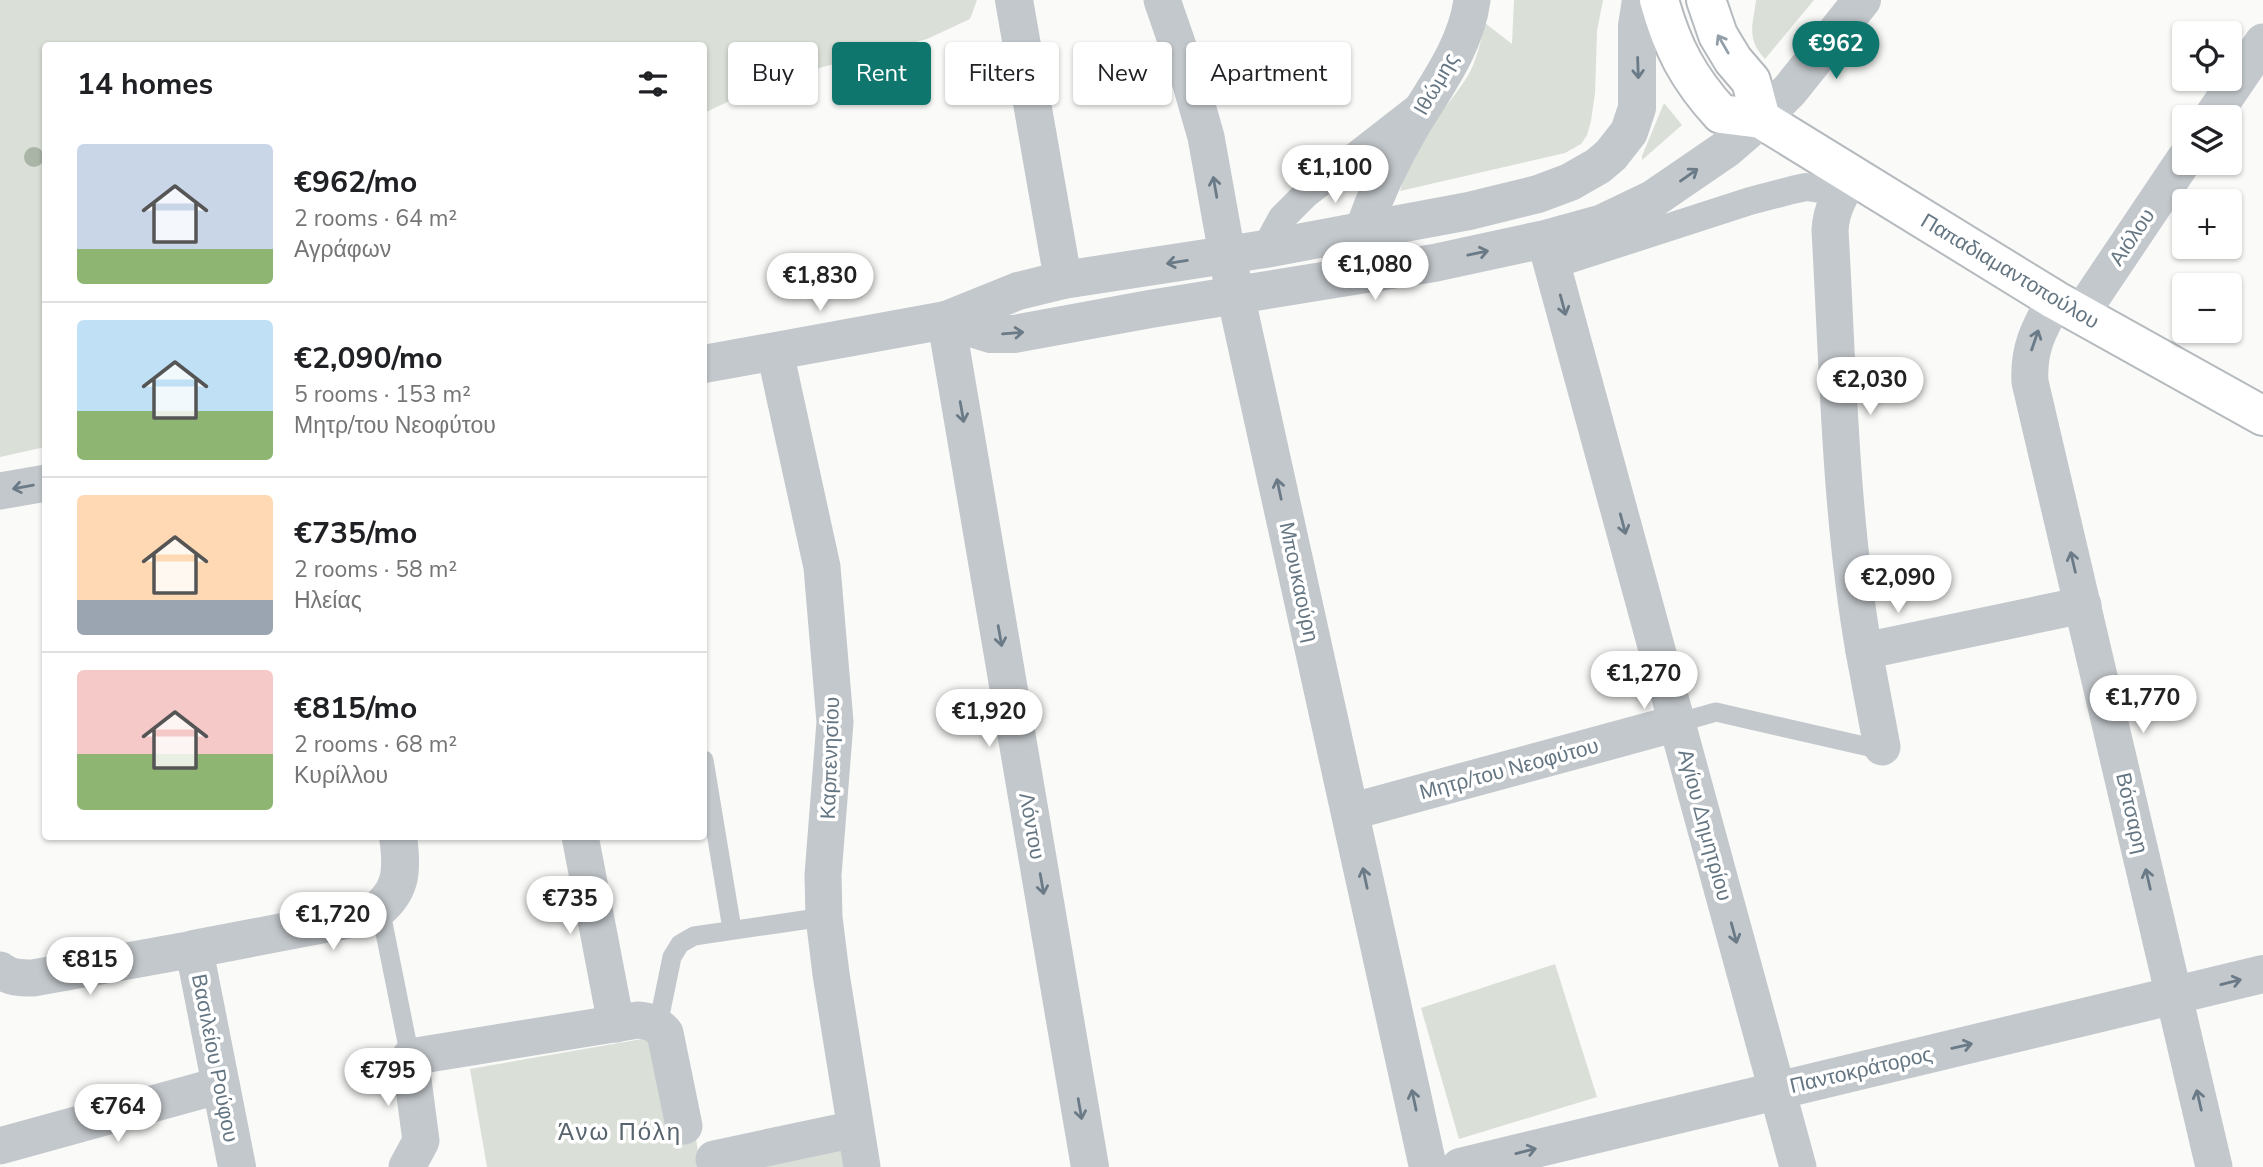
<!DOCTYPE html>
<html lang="en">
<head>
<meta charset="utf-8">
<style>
	body { margin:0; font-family:"Nunito Sans",sans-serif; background:#f6f6f6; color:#202124; height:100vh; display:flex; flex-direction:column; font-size:26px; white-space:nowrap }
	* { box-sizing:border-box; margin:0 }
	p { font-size:23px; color:#757577 }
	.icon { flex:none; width:38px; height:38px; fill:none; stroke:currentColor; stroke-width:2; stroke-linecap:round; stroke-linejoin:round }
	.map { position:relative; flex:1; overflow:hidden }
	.panel { position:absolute; left:42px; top:42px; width:665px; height:798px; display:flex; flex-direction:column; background:#fff; border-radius:7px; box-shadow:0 2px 5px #0004 }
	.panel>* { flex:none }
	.hud { position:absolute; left:728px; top:42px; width:665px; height:63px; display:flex; gap:14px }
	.buttons { position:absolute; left:2172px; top:21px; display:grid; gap:14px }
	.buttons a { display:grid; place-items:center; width:70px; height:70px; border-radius:7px; background:#fff; box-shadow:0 2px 5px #0004; font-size:35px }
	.price { position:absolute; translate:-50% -60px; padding:0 16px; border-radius:24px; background:#fff; color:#222; font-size:23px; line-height:46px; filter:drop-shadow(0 2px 4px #0008) }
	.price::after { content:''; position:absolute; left:50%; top:42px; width:21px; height:16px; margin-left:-10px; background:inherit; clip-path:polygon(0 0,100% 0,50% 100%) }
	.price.current { background:#0f766e; color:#fff }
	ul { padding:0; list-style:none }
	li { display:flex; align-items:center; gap:21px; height:175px; padding:0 35px }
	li+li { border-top:2px solid #e0e0e0 }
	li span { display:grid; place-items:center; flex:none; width:196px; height:140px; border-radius:7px; color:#555 }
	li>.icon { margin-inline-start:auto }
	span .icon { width:84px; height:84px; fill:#fffc; stroke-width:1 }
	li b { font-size:30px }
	h2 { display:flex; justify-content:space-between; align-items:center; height:84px; padding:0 35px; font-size:30px }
	.pill { padding:0 24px; border-radius:7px; background:#fff; box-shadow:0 2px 5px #0004; font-size:24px; line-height:63px }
	.pill.current { background:#0f766e; color:#fff }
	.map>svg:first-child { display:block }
	.green { fill:#dadfd7 }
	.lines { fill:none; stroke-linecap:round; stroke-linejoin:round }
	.primary-casing { stroke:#b5babe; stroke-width:42 }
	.service { stroke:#c3c8cc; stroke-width:19 }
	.pedestrian { stroke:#c3c8cc; stroke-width:28 }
	.minor { stroke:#c3c8cc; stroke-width:37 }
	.tertiary { stroke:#c3c8cc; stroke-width:38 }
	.primary { stroke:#fff; stroke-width:38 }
	.tree { fill:#aab4a7 }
	.oneway { stroke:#939fa8 }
	.oneway2 { stroke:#6a7a87 }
	.labels { text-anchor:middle; stroke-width:7; stroke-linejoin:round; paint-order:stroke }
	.street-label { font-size:21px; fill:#657683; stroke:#fff }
	.quarter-label { font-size:24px; letter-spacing:2px; fill:#57646e; stroke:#fff }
</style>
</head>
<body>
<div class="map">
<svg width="2263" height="1167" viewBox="0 0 2263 1167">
	<rect width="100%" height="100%" fill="#fafaf8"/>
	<!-- green -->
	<g class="green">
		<path d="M0,0H977L970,19L927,39L808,71L740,96L704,113V46H46L45,447L0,457Z"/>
		<path d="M1514,0H1603L1597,31L1595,93L1591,121L1587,135L1581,144L1565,153L1400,191C1406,169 1416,147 1430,127C1443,108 1460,91 1471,70C1478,55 1481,39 1485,23L1512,44Z"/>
		<path d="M1756,0H1814L1765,59C1746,39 1753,25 1756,0Z"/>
		<path d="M1664,103L1682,125L1642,160V156Z"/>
		<path d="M1555,964L1597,1097L1459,1139L1421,1008Z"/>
		<path d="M659,1036L696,1138L700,1167H487L470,1069Z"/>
		<path d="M850,1139L856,1167H721Z"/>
	</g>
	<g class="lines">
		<!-- primary casing -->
		<g class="primary-casing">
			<g id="primary">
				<path d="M1659,0C1672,47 1688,78 1721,114L1761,119L2055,300L2263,416"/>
				<path d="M1706,0L1718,35L1733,60L1751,81L1761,119"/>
			</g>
		</g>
		<!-- service -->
		<g class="service">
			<path d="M1677,723L1716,712L1882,750V747"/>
			<path d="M704,760L732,929"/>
			<path d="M380,908L410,1057"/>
			<path d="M658,1025L672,957L680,944L694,936L824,917"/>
		</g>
		<!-- pedestrian -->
		<g class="pedestrian">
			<path d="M1265,249L1282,218L1305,195L1418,107"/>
			<path d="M1552,265L1750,201L1792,190L1806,187L1841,192"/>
		</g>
		<!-- minor -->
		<g class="minor">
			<path d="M1162,0L1190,81L1206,137L1227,254"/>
			<path d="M2212,117L2263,42"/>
			<path d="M1853,175C1841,192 1831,209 1830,230C1838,370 1840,513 1864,651"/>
			<path d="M1363,230C1376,193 1392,160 1411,127C1435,87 1466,47 1472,0"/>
			<path d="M1545,239L1798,1167"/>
			<path d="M2055,300C2039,329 2028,348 2030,382L2214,1167"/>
			<path d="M2080,315L2184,160"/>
			<path d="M775,352L822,567L835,722L823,875L824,917L831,974L862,1167"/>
			<path d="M0,491L46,483"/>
			<path d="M1882,747L1864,651L2083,605"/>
			<path d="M1350,812L1677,723"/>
			<path d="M580,836L616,1024"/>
			<path d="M0,970C10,978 21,978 33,978L194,949"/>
			<path d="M0,1146L221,1085"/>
			<path d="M714,1159L855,1129"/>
			<path d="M407,1167L421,1141L410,1057L638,1020C650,1021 657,1024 665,1033L684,1126"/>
		</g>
		<!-- tertiary -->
		<g class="tertiary">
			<path d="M1014,0L1063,280"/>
			<path d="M1230,270L1428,1167"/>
			<path d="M946,320L991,334H1014L1150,309L1434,263L1545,239L1603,223L1653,199L1726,149L1761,119L1790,90L1862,0"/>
			<path d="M946,320L1090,1167"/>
			<path d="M704,364L946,320L1018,291L1063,280L1265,249L1469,211L1538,194L1570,182L1598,166L1611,155L1629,132L1637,108V26L1641,0"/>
			<path d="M237,1167L194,949L371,915C402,893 403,872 398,836"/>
			<path d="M1460,1167L2263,974"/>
		</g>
		<!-- primary -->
		<use href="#primary" class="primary"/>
	</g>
	<!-- trees -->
	<circle class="tree" cx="34" cy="157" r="10"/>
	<!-- one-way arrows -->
	<defs><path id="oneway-shaft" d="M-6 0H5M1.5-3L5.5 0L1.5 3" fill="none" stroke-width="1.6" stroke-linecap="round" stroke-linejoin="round" transform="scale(1.75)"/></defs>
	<use class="oneway" href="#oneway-shaft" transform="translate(1723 44) rotate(-120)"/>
	<g class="oneway2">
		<use href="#oneway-shaft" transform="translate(1638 68) rotate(88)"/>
		<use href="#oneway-shaft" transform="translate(1689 175) rotate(-35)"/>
		<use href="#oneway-shaft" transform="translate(1215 187) rotate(-100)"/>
		<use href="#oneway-shaft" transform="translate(1478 253) rotate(-12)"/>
		<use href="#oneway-shaft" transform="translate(1177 262) rotate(171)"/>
		<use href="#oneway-shaft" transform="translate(1563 305) rotate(75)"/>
		<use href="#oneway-shaft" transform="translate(1013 333) rotate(-5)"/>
		<use href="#oneway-shaft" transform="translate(2035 340) rotate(-71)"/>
		<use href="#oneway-shaft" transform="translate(962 412) rotate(80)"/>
		<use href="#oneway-shaft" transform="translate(23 487) rotate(170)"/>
		<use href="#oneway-shaft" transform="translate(1279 489) rotate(-102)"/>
		<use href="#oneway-shaft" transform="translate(1623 524) rotate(75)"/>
		<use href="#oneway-shaft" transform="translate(2073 562) rotate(-103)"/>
		<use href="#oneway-shaft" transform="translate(1000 636) rotate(80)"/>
		<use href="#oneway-shaft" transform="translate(1365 878) rotate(-102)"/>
		<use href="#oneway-shaft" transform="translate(2148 879) rotate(-103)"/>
		<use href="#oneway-shaft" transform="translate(1042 884) rotate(80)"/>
		<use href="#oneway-shaft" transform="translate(1734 933) rotate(75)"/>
		<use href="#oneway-shaft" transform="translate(2231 982) rotate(-14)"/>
		<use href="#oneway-shaft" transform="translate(1962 1046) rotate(-13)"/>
		<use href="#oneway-shaft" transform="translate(1414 1100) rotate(-102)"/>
		<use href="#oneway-shaft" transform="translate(2199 1100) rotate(-103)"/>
		<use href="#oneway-shaft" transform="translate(1080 1109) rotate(80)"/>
		<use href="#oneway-shaft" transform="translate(1526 1151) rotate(-14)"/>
	</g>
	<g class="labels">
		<!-- street labels -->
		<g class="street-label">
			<text transform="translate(1436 84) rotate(-60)" y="7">Ιθώμης</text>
			<text transform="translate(2132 237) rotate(-56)" y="7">Αιόλου</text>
			<text transform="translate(2010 271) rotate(31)" y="7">Παπαδιαμαντοπούλου</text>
			<text transform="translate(1299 582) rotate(78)" y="7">Μπουκαούρη</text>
			<text transform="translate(830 758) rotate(-88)" y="7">Καρπενησίου</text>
			<text transform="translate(1509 769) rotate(-15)" y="7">Μητρ/του Νεοφύτου</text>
			<text transform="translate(2132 813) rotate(77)" y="7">Βότσαρη</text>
			<text transform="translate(1705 825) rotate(75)" y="7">Αγίου Δημητρίου</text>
			<text transform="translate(1032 826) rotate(80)" y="7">Λόντου</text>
			<text transform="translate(215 1058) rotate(79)" y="7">Βασιλείου Ρούφου</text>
			<text transform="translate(1861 1070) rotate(-13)" y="7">Παντοκράτορος</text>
		</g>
		<!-- quarter labels -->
		<g class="quarter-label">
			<text x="620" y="1140">Άνω Πόλη</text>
		</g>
	</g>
</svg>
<div class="buttons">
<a><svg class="icon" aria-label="locate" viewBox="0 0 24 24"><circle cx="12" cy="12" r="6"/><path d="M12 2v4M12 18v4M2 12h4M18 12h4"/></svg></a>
<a><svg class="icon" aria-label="layers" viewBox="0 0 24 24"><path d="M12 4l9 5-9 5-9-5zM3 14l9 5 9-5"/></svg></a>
<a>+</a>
<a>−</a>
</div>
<b class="price current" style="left:1836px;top:81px">€962</b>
<b class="price" style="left:1335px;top:205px">€1,100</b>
<b class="price" style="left:1375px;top:302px">€1,080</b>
<b class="price" style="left:820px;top:313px">€1,830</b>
<b class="price" style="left:1870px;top:417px">€2,030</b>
<b class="price" style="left:1898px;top:615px">€2,090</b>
<b class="price" style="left:1644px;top:711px">€1,270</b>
<b class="price" style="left:2143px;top:735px">€1,770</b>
<b class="price" style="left:989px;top:749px">€1,920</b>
<b class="price" style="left:570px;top:936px">€735</b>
<b class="price" style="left:333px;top:952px">€1,720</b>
<b class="price" style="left:90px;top:997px">€815</b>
<b class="price" style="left:388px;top:1108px">€795</b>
<b class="price" style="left:118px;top:1144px">€764</b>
<div class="hud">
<a class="pill">Buy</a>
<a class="pill current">Rent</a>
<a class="pill">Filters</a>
<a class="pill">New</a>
<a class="pill">Apartment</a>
</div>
<section class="panel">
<h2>14 homes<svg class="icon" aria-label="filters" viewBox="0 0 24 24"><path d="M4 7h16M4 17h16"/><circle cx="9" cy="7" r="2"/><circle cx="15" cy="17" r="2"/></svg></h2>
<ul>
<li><span style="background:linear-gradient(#c9d6e8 75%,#8fb573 0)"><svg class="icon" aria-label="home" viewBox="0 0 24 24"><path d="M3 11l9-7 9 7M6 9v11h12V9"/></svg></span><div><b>€962/mo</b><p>2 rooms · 64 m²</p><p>Αγράφων</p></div></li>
<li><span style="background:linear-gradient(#bfe0f5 65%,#8fb573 0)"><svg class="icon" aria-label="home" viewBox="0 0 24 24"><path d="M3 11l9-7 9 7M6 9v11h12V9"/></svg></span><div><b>€2,090/mo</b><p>5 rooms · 153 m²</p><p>Μητρ/του Νεοφύτου</p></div></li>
<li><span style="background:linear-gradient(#ffd9b3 75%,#9aa5b1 0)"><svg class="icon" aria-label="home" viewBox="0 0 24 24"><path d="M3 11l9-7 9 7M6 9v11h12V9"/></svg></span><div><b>€735/mo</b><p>2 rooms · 58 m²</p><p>Ηλείας</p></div></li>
<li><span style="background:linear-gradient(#f6c9c9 60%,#8fb573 0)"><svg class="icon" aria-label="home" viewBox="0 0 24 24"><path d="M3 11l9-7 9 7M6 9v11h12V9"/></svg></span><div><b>€815/mo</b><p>2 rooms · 68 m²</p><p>Κυρίλλου</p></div></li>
</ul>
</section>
</div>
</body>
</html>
